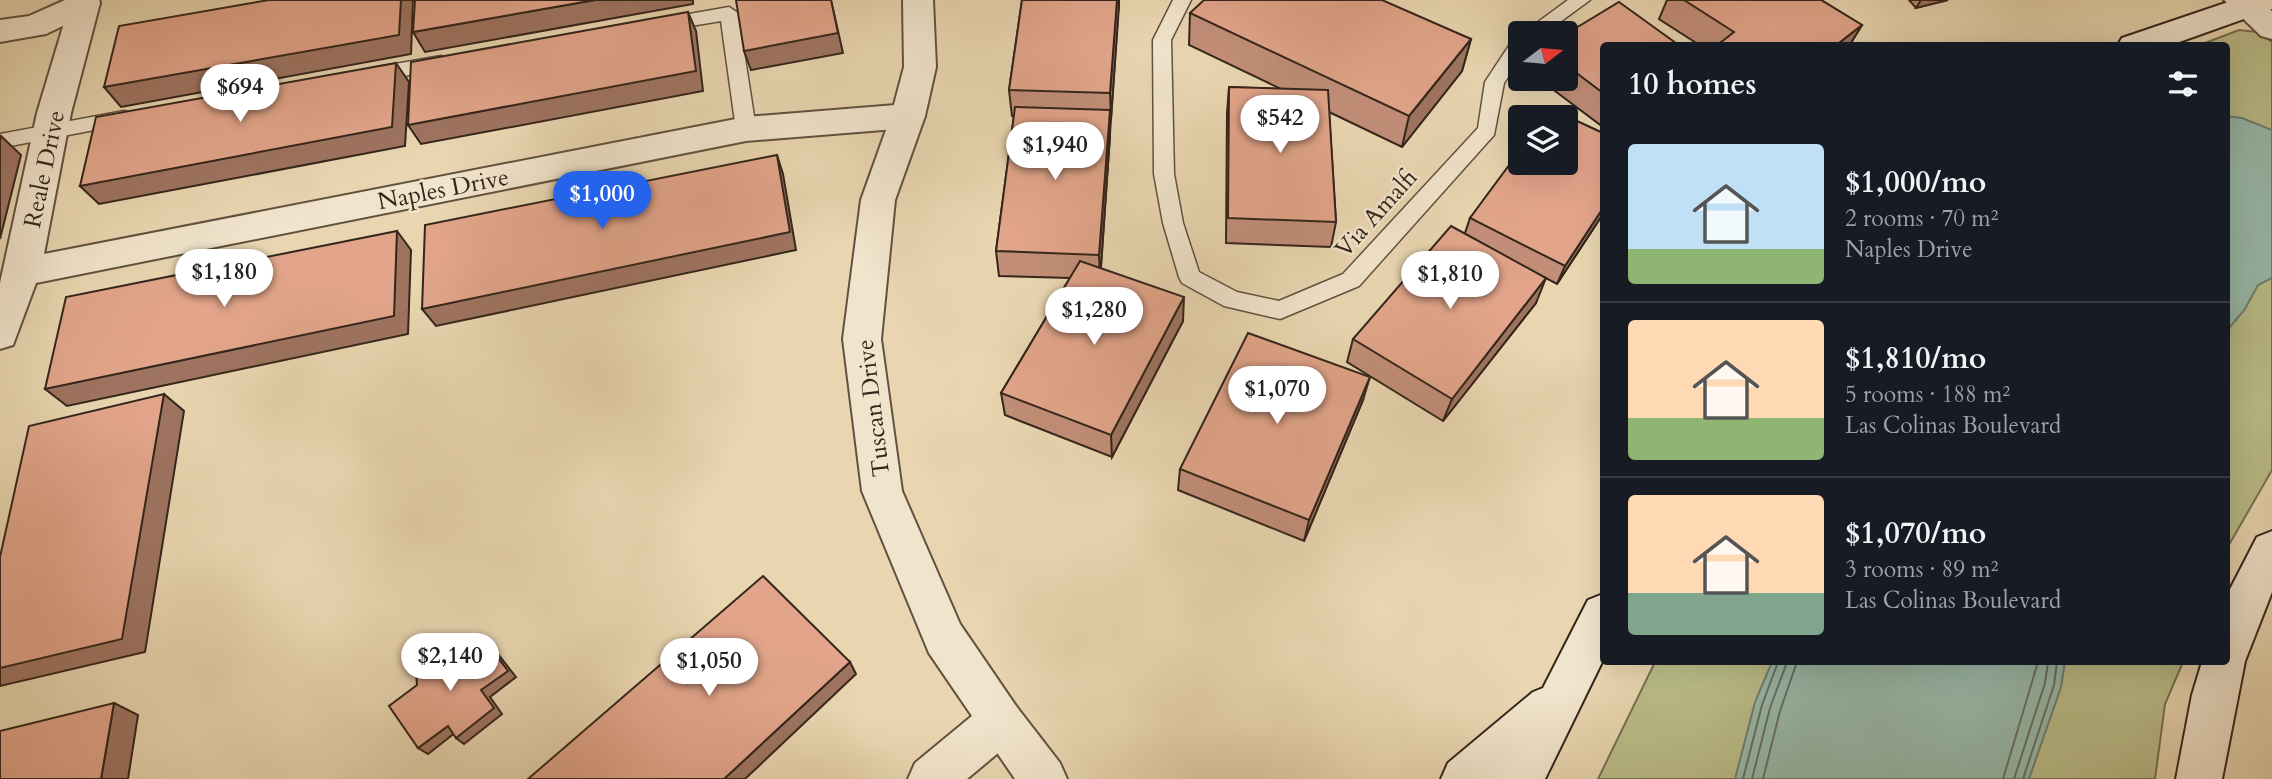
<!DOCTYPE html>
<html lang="en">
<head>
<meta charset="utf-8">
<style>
	body { margin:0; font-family:Cardo,serif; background:#20242c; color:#f1f3f6; height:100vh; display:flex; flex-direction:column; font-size:26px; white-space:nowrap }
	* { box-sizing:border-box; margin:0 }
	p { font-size:23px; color:#9ea1a6 }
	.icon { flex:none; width:38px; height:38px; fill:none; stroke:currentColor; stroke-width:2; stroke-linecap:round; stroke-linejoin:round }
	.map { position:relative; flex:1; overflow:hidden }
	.panel { position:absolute; left:1600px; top:42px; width:630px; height:623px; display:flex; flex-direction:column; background:#171b24; border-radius:7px; box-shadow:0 7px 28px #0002 }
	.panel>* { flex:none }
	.needle { width:46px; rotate:74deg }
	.buttons { position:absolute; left:1508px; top:21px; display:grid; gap:14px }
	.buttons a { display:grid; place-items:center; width:70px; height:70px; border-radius:7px; background:#171b24; box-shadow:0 7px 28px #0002; font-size:35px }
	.price { position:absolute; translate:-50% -60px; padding:0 16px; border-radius:24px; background:#fff; color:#222; font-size:23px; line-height:46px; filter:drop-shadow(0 2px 4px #0008) }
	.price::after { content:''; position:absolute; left:50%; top:42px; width:21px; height:16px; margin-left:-10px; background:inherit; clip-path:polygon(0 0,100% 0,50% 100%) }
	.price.selected { background:#2563eb; color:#fff }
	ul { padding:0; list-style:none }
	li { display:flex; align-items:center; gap:21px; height:175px; padding:0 28px }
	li+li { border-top:2px solid #363941 }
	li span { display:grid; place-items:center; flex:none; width:196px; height:140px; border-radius:7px; color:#555 }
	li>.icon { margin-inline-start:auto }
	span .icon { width:84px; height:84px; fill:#fffc; stroke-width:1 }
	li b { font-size:30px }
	h2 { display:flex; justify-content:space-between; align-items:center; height:84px; padding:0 28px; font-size:30px }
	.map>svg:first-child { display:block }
	.green { fill:#babd89; stroke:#777152; stroke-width:2 }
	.water { fill:#97b9aa; stroke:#6f7e71; stroke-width:2 }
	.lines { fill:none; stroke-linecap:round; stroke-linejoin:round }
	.shore { stroke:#666f62; stroke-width:2 }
	.service-casing { stroke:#615140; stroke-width:3 }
	.minor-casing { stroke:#615140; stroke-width:4 }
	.tertiary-casing { stroke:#615140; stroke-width:4 }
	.secondary-casing { stroke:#34251b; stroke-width:4 }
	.service { fill:#f1e4cc; fill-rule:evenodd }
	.minor { fill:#f1e4cc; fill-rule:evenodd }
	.tertiary { fill:#f1e4cc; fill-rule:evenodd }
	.secondary { fill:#f1e4cc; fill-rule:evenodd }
	.wall { fill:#c28e78; stroke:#34251b; stroke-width:2 }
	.shaded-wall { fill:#9e7461; stroke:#34251b; stroke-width:2 }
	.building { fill:#e2a58b; stroke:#34251b; stroke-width:2 }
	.labels { text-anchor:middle; stroke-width:5; stroke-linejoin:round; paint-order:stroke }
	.street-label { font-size:24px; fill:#34251b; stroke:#f1e4cc }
</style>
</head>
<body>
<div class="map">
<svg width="2272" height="779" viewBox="0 0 2272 779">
	<rect width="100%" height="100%" fill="#e9d6b1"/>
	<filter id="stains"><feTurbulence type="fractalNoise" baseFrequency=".00286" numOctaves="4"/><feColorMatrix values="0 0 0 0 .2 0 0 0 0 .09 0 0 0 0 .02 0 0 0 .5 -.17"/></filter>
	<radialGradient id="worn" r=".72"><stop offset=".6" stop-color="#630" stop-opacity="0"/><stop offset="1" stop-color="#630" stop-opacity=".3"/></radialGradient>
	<!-- green -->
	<g class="green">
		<path d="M2239,30L2257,32L2272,42V470L2226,550V46H2197Z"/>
		<path d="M1655,662H2183L2165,704L2155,779H1598Z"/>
	</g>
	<!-- water -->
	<g class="water">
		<path d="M2226,116L2242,118L2272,130V278L2258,285L2245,309L2226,332Z"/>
		<path d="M1772,662H2065L2061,687L2029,779H1735L1755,702Z"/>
	</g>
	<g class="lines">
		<!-- shore -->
		<g class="shore">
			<path d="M1743,779L1762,705L1778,662"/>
			<path d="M1752,779L1770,708L1787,662"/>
			<path d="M1763,779L1780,711L1797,662"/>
			<path d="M2003,779L2038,662"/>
			<path d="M2014,779L2045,683L2048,662"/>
			<path d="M2023,779L2054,685L2057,662"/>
		</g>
		<!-- service casing -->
		<g class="service-casing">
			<g id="service">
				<path d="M1173,0H1191L1171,40L1174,174L1183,223L1199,272L1237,292L1279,301L1343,274L1478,128L1485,82L1514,38L1521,37V58L1504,83L1494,135L1359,286L1280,319L1224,306L1182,283L1179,277L1163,223L1154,174L1153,40Z"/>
				<path d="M1568,0H1590L1545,33H1523Z"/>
				<path d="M729,7L738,13L756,129L746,136L736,129L721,21L661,31L652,25L661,19Z"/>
				<path d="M441,56L450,63L448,68L372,82L362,75L372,68Z"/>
				<path d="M124,111L131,113L134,118L131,123L0,148V134Z"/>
			</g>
		</g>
		<!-- minor casing -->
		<g class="minor-casing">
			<g id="minor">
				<path d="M71,0H99L100,3L71,113L44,254L746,117L908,104L920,108L925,116L920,124L908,128L746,141L36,283L13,345L0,349V283L37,113Z"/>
				<path d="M1000,700L1016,706L1023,722L1016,738L967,779H908L915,763L984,706Z"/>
			</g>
		</g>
		<!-- tertiary casing -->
		<g class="tertiary-casing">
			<g id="tertiary">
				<path d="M65,0H99L100,3L96,10L46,34L0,42V20L29,16Z"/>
				<path d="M903,0H933L936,67L925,116L895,200L881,339L902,491L960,624L1016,706L1060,763L1067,779H1015L929,653L862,491L843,339L861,200L891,116L904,67Z"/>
				<path d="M2224,0H2259L2272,11V39L2261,36Z"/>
			</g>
		</g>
		<!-- secondary casing -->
		<g class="secondary-casing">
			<g id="secondary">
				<path d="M2234,0H2272V9L2168,46H2117L2122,38Z"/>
				<path d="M2272,531V592L2245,661L2222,779H2176L2192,695L2202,662H2226V597L2257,537Z"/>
				<path d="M1603,594V660L1545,779H1441L1448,763L1533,692L1543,688L1588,600Z"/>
			</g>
		</g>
		<!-- service -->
		<use href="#service" class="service"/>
		<!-- minor -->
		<use href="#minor" class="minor"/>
		<!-- tertiary -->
		<use href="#tertiary" class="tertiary"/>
		<!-- secondary -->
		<use href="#secondary" class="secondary"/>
	</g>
	<!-- wall -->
	<g class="wall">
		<path d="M1022,0H1119L1101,268L1183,321L1112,457L1005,415L1001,393L1070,278L999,276L996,251L1014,116H1012L1009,90Z"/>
		<path d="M1667,0H1821L1862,25L1849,46H1701L1659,19Z"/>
		<path d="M1909,0H1948L1916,8Z"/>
		<path d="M1190,13L1471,39L1462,71L1402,147L1329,112L1336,222L1331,247L1226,243L1227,113L1229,87L1281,89L1189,45Z"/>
		<path d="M1566,34L1603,46V127L1539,79H1566Z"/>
		<path d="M1603,133V214L1557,284L1542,276L1536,303L1443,421L1347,362L1353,339L1465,233L1470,218Z"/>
		<path d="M1363,400L1304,541L1178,490L1180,469Z"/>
	</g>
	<!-- shaded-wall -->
	<g class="shaded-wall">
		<path d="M401,0H413L411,54L121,107L104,87Z"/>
		<path d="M595,0H693V4L425,52L413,32Z"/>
		<path d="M831,0L843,53L751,70L744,51Z"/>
		<path d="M1117,0H1119V6L1111,119L1110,93Z"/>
		<path d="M1921,0H1948L1916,8Z"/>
		<path d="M688,12L696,31L703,91L421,144L408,125Z"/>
		<path d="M1862,25L1849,46H1835Z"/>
		<path d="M1471,39L1462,71L1402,147L1409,116Z"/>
		<path d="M396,63L409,82L405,146L99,204L80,186Z"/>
		<path d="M1110,110V136L1100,279L1099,255Z"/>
		<path d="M1,136L21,155L0,239V141Z"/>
		<path d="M777,155L783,174L796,250L436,326L422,309Z"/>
		<path d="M1603,208V214L1557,284L1565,266Z"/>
		<path d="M397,231L411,250L408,334L67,406L45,389Z"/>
		<path d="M1546,278L1536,303L1443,421L1452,399Z"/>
		<path d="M1184,297L1183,321L1112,457L1111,435Z"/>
		<path d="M1370,377L1363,400L1304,541L1309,520Z"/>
		<path d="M164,394L184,411L145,652L0,686V668Z"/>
		<path d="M482,637L490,644L516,677L490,697L502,714L464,744L456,738Z"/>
		<path d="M850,662L856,674L745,779H724Z"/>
		<path d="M114,703L138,715L128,779H101Z"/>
		<path d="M448,726L456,732L428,754L418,748Z"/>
	</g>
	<!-- building -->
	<g class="building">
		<path d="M269,0H401L399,35L104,87L119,26Z"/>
		<path d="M415,0H595L413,32Z"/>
		<path d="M736,0H831L838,33L744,51Z"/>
		<path d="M1022,0H1117L1110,93L1009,90Z"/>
		<path d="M1204,0H1382L1471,39L1409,116L1190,13Z"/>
		<path d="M1684,0H1821L1862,25L1835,46H1724L1720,43L1734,32Z"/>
		<path d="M1619,2L1680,46H1603V93L1566,65V34Z"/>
		<path d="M688,12L696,71L408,125L411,62Z"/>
		<path d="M396,63L392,127L80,186L96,117Z"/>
		<path d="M1229,87L1328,90L1336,222L1228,218Z"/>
		<path d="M1015,107L1110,110L1099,255L996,251Z"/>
		<path d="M1551,109L1603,133V208L1565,266L1470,218L1521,149V163H1566V117H1545Z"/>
		<path d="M777,155L790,232L422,309L425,225Z"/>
		<path d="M1451,226L1546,278L1452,399L1353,339Z"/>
		<path d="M397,231L394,316L45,389L66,297Z"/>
		<path d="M1080,261L1184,297L1111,435L1001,393Z"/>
		<path d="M1248,333L1370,377L1309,520L1180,469Z"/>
		<path d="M164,394L122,639L0,668V557L29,426Z"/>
		<path d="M763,576L850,662L724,779H528Z"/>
		<path d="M482,637L508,671L481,690L494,708L456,738L448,726L418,748L389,706L417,685L416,673L454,645L459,653Z"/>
		<path d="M114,703L101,779H0V731Z"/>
	</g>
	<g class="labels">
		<!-- street labels -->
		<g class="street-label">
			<text transform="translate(44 169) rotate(-78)" y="8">Reale Drive</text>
			<text transform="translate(443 189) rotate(-11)" y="8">Naples Drive</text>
			<text transform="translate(1376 213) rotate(-48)" y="8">Via Amalfi</text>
			<text transform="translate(873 408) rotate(-97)" y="8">Tuscan Drive</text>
		</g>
	</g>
	<rect width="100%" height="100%" filter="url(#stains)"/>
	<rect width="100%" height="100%" fill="url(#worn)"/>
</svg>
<div class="buttons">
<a><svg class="needle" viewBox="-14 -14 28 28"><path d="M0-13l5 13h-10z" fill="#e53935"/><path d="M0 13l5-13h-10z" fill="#9ea1a6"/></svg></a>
<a><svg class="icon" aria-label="layers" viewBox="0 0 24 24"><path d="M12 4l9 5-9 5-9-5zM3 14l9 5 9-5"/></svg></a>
</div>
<b class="price" style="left:240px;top:124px">$694</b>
<b class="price" style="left:1280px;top:155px">$542</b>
<b class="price" style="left:1055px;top:182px">$1,940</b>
<b class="price selected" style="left:602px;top:231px">$1,000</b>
<b class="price" style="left:224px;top:309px">$1,180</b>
<b class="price" style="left:1450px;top:311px">$1,810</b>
<b class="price" style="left:1094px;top:347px">$1,280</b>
<b class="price" style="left:1277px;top:426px">$1,070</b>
<b class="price" style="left:450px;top:693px">$2,140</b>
<b class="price" style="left:709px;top:698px">$1,050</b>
<section class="panel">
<h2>10 homes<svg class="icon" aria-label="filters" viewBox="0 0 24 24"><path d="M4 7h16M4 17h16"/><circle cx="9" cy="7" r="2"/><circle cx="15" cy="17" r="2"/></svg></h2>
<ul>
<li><span style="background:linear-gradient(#bfe0f5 75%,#8fb573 0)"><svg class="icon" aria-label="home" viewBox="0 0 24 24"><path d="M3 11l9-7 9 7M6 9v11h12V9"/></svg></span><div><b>$1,000/mo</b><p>2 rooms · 70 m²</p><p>Naples Drive</p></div></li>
<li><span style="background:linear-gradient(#ffd9b3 70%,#8fb573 0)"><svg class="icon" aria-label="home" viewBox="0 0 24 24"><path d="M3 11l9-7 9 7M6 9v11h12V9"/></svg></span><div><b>$1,810/mo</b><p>5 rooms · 188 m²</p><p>Las Colinas Boulevard</p></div></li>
<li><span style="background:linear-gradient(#ffd9b3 70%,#7fa58c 0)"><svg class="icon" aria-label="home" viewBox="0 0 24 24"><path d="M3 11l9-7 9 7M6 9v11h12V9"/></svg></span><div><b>$1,070/mo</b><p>3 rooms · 89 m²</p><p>Las Colinas Boulevard</p></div></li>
</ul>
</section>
</div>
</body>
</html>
